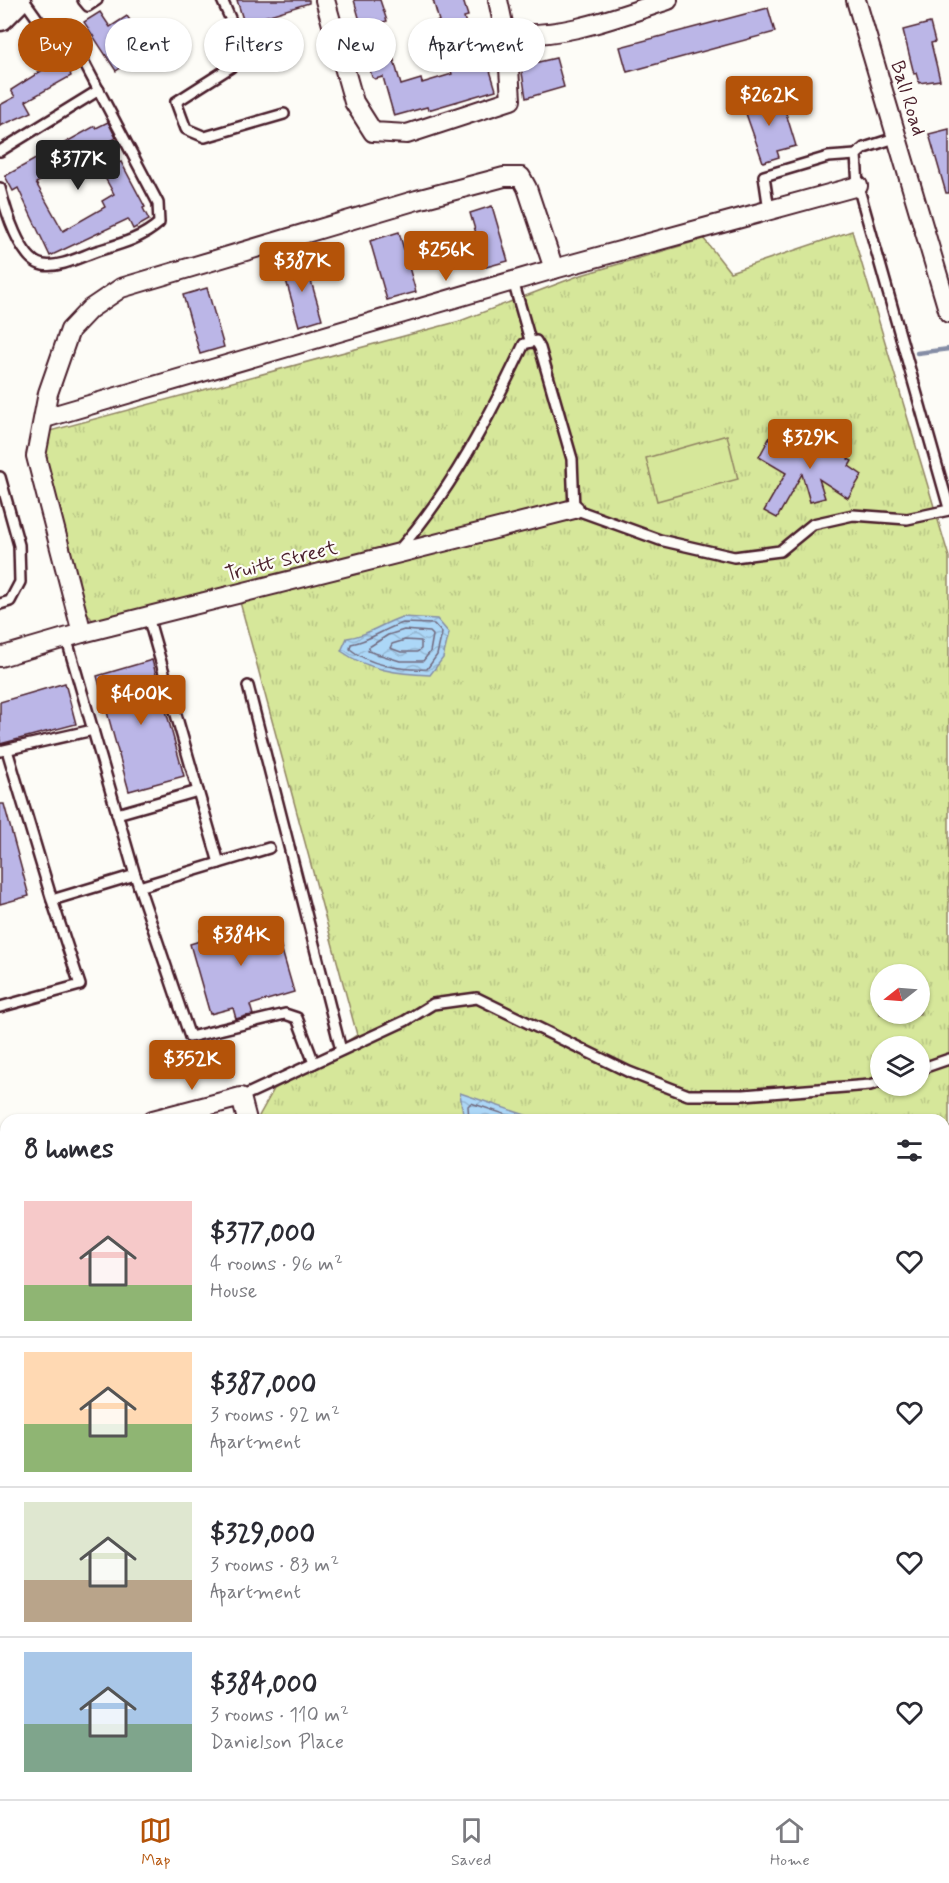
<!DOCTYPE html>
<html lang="en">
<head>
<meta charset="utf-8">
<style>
	body { margin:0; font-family:Mynerve,sans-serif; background:#f2f2f3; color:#2b2b33; height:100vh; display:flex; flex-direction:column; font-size:22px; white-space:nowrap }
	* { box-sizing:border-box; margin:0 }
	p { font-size:20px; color:#7c7c81 }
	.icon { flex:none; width:33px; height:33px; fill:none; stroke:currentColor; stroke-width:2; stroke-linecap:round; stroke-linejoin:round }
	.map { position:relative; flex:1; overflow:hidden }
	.drawer { position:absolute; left:0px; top:1114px; width:950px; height:686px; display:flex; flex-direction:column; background:#fff; border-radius:18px 18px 0 0; box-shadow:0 2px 4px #0004 }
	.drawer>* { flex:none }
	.hud { position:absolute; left:18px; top:18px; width:600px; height:54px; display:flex; gap:12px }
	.needle { width:39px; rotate:253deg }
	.tools { position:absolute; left:870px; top:964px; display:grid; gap:12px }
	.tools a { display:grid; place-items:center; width:60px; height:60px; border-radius:50%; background:#fff; box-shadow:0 2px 4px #0004; font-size:30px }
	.price { position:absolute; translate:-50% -51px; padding:0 14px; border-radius:6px; background:#b45309; color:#fff; font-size:20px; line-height:39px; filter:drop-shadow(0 2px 3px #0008) }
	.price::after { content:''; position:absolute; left:50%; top:36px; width:18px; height:14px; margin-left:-9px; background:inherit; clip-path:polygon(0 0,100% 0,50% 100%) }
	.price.on { background:#222; color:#fff }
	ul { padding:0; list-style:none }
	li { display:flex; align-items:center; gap:18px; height:150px; padding:0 24px }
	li+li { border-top:2px solid #e1e1e2 }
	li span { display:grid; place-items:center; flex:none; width:168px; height:120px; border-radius:0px; color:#555 }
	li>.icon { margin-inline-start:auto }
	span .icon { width:72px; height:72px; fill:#fffc; stroke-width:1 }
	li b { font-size:26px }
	h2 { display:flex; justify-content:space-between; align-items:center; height:72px; padding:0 24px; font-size:26px }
	.pill { padding:0 21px; border-radius:27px; background:#fff; box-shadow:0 2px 4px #0004; font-size:21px; line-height:54px }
	.pill.on { background:#b45309; color:#fff }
	.tab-bar { display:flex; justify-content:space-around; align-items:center; height:84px; border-top:2px solid #e1e1e2; background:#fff; font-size:16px; color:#7c7c81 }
	.tab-bar a { display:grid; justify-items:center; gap:3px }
	.tab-bar .on { color:#b45309 }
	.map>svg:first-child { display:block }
	.grass { fill:url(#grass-tufts); stroke:#908362; stroke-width:1.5; fill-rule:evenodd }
	.garden { fill:#d6e79a; stroke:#908362; stroke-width:1.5 }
	.water { fill:url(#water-waves); stroke:#858da5; stroke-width:1.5 }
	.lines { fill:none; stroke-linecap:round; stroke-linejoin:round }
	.shore { stroke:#71697d; stroke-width:1.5 }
	.stream { stroke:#858da5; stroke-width:4.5 }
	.building { fill:#bbb6e7; stroke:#4a1f2b; stroke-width:1.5; fill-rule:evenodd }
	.service-casing { stroke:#4a1f2b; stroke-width:14 }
	.minor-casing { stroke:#4a1f2b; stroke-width:22 }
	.primary-casing { stroke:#4a1f2b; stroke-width:33 }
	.service { stroke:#fdfcf7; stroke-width:9 }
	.minor { stroke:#fdfcf7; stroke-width:18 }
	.primary { stroke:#fdfcf7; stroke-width:28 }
	.labels { text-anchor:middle; stroke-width:4.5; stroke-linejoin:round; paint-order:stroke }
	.street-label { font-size:20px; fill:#4a1f2b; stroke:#fdfcf7 }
</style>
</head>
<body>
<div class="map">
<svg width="949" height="1799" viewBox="0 0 949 1799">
	<defs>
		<pattern id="grass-tufts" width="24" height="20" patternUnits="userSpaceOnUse" patternTransform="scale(1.5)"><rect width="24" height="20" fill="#d6e79a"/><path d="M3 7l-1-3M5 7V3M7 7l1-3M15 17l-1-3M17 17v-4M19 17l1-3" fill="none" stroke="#b9c685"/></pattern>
		<pattern id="water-waves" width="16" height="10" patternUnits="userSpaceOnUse" patternTransform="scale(1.5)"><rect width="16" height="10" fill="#acd7f7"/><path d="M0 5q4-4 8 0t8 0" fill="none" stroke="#96b8d4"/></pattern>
	</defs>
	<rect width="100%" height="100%" fill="#fdfcf7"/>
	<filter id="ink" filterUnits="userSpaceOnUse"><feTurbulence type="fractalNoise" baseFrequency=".0167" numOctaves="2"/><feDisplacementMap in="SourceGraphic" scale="12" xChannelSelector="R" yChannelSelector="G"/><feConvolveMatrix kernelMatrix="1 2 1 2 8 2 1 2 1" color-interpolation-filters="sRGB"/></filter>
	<g filter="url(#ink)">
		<!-- grass -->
		<path class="grass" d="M852,231L949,557V1366L944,1368V1120H261L259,1116L274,1089L357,1035L240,602L94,623L81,603L42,457L46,432L460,321L578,276L704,239L730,272ZM880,975H920V1014H880ZM880,1047H920V1086H880Z"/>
		<!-- garden -->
		<path class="garden" d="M727,435L738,479L657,501L646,458Z"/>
		<!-- water -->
		<g class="water">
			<path d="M402,617L437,619L449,633L443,658L430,675C398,674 368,670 341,651L347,638C367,636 383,623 402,617Z"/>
			<path d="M460,1093L540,1120H464Z"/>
		</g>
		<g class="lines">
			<!-- shore -->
			<g class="shore">
				<path d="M403,623L434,624L442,633L437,655L427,669C402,670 370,666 350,649L351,644C370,641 385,628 403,623Z"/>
				<path d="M404,630L430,632L433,635L430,652L423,661H400L368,651L369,647L388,635Z"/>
				<path d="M405,640L421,641V649L417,652H401L390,648L392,644Z"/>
				<path d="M469,1120L468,1106L471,1103L522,1120"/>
			</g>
			<!-- stream -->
			<g class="stream">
				<path d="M917,353L949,349"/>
				<path d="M944,1170L949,1168"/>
			</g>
		</g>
		<!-- building -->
		<g class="building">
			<path d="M237,0H309V3L244,23Z"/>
			<path d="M354,0H380L387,21L383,22L401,85L421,79L422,83L452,74L444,50L438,51L433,34L439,33L436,22L439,21L433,0H463L468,16L464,17L478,67L488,64L496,90L428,110L427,107L394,116L383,77L375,79L372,77L358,29L362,28Z"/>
			<path d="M768,8L775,32L627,72L620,47Z"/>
			<path d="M100,12L110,27L127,16L139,33L124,47L133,59L116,71L84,22Z"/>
			<path d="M930,23L935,42L931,43L940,80L919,83L916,73L914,74L903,30Z"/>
			<path d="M71,52L79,68L70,73L71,76L26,101L32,112L0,126V105L15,97L11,90Z"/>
			<path d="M556,58L564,87L526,98L521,66Z"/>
			<path d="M761,96L762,102L781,97L796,146L777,151L779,157L763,162L744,108L746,107L745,101Z"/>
			<path d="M108,122L116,138L107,143L118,163L121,162L145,207L143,208L149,220L133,229L128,219L50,256L18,188L13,191L5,176L95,126L96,128ZM80,158L83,165L94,158L114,194L102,201L105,207L63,231L36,183Z"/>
			<path d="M949,129V193H946L929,134Z"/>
			<path d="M492,206L508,261L486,267L470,213Z"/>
			<path d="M399,232L416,292L387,300L370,241Z"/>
			<path d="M305,260L322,319L299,326L282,266Z"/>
			<path d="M207,288L224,347L200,354L183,295Z"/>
			<path d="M821,434L852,451L848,459L852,461L849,466L862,475L848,498L819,479L825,498L810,502L802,474L777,518L764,511L786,473L759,457L771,435L802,452L812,449Z"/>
			<path d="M152,660L184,776L129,791L97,676Z"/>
			<path d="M65,683L76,724L0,744V702Z"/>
			<path d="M0,804H4L29,896L0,904Z"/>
			<path d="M273,919L294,992L250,1005L253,1015L246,1016L236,1019L233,1008L210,1014L190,944L203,940L200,930L221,924L224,933Z"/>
		</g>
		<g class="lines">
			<!-- service casing -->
			<g class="service-casing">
				<g id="service">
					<path d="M83,0L88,6L97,0"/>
					<path d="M222,0L230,18L231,67L176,102L186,129L205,137L284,114"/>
					<path d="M898,137L864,148L856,155L858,186L949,508"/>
					<path d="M0,151L99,90"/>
					<path d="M0,188C5,208 20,261 43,265C60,268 82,256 97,251C120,244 141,239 159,223L158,203L68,32L49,35L24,0"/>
					<path d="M769,210L764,176L828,157L856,155"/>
					<path d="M513,281L530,340"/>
					<path d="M0,477L19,545L20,582L10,601L0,604"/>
					<path d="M398,551C451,491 490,416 524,344L536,341L540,348L572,459L574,509L660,540L734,557L780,551L813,524L853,515L907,519L949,510"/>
					<path d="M248,686L341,1050"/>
					<path d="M7,750L52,900"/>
					<path d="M0,751L93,730"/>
					<path d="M198,791L219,863"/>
					<path d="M117,814L198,791L148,617"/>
					<path d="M135,875L190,1037L285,1014L297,1018L314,1063"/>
					<path d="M139,887L269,848"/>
					<path d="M0,1007L80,985L52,900L135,875L66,637"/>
					<path d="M920,1069L949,1059"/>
					<path d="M241,1097L405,1021L433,1004L477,998L629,1072L688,1095H744L870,1085L880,1082"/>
					<path d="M0,1199L6,1219"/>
					<path d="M0,1329L6,1352"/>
					<path d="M125,1794L126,1799"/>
					<path d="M165,1794L166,1799"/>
				</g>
			</g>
			<!-- minor casing -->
			<g class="minor-casing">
				<g id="minor">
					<path d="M325,0L354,102L373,132L407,134L511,100L509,68L515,34"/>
					<path d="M498,0L505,33C560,40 617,17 668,0"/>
					<path d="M856,0L949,313"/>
					<path d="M45,418L554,269L858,186"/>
					<path d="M82,633L36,456L48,393L70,330L90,309L121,288L417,200L504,177H521L527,188L554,269"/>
					<path d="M0,657L82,633L574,509"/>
					<path d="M153,1120L241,1097L247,1120"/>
					<path d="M0,1162L6,1160"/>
					<path d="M944,1403L949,1402"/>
					<path d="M0,1464L6,1487"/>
					<path d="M0,1584L6,1607"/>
					<path d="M0,1660L6,1658"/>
					<path d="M56,1794L57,1799"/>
					<path d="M88,1794L89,1799"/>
					<path d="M428,1794L429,1799"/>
					<path d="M694,1794L695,1799"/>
					<path d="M932,1794L934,1799"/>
				</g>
			</g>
			<!-- primary casing -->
			<g class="primary-casing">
				<path id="primary" d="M0,16L16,0"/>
			</g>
			<!-- service -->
			<use href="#service" class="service"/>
			<!-- minor -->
			<use href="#minor" class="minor"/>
			<!-- primary -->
			<use href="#primary" class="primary"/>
		</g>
	</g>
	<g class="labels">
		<!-- street labels -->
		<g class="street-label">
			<text transform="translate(909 98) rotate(73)" y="7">Ball Road</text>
			<text transform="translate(281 560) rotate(-14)" y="7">Truitt Street</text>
		</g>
	</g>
</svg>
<div class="tools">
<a><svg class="needle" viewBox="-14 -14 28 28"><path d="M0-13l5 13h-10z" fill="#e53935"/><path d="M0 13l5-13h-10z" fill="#7c7c81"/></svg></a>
<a><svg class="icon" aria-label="layers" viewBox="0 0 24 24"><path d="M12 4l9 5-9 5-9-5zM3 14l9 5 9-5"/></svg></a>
</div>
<b class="price" style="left:769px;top:127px">$262K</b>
<b class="price on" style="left:78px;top:191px">$377K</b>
<b class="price" style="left:446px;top:282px">$256K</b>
<b class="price" style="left:302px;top:293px">$387K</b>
<b class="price" style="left:810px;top:470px">$329K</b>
<b class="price" style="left:141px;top:726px">$400K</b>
<b class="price" style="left:241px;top:967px">$384K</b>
<b class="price" style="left:192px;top:1091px">$352K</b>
<div class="hud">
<a class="pill on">Buy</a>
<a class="pill">Rent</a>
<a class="pill">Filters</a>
<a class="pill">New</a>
<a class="pill">Apartment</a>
</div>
<section class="drawer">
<h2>8 homes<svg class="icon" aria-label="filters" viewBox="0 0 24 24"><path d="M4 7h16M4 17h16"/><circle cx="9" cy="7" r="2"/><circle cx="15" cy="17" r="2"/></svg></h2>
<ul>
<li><span style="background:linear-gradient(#f6c9c9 70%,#8fb573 0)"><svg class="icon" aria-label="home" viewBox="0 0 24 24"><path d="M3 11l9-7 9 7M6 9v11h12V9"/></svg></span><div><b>$377,000</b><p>4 rooms · 96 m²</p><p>House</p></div><svg class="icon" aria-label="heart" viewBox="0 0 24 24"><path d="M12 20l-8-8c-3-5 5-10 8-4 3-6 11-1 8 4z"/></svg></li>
<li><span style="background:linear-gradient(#ffd9b3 60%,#8fb573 0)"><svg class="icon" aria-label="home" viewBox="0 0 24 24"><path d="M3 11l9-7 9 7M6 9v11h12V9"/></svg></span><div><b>$387,000</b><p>3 rooms · 92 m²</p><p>Apartment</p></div><svg class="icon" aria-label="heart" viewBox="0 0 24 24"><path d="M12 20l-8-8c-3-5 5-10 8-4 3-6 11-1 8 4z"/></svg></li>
<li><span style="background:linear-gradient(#dfe7d0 65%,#b9a48a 0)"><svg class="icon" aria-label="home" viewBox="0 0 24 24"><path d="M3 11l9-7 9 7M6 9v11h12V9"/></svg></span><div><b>$329,000</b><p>3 rooms · 83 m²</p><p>Apartment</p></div><svg class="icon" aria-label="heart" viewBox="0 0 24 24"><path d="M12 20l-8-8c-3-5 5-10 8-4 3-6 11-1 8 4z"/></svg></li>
<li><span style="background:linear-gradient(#a9c7e8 60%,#7fa58c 0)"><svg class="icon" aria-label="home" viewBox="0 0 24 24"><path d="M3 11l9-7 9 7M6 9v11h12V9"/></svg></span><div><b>$384,000</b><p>3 rooms · 110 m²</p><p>Danielson Place</p></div><svg class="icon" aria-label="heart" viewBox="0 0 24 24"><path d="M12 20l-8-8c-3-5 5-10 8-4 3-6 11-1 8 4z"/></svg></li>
</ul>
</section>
</div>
<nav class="tab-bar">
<a class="on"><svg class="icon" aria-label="map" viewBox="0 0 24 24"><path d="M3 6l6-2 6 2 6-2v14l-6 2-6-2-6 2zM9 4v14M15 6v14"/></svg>Map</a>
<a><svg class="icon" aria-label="saved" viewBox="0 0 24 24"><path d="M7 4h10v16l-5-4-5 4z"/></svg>Saved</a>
<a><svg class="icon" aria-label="home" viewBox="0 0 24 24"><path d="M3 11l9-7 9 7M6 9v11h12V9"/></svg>Home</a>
</nav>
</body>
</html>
